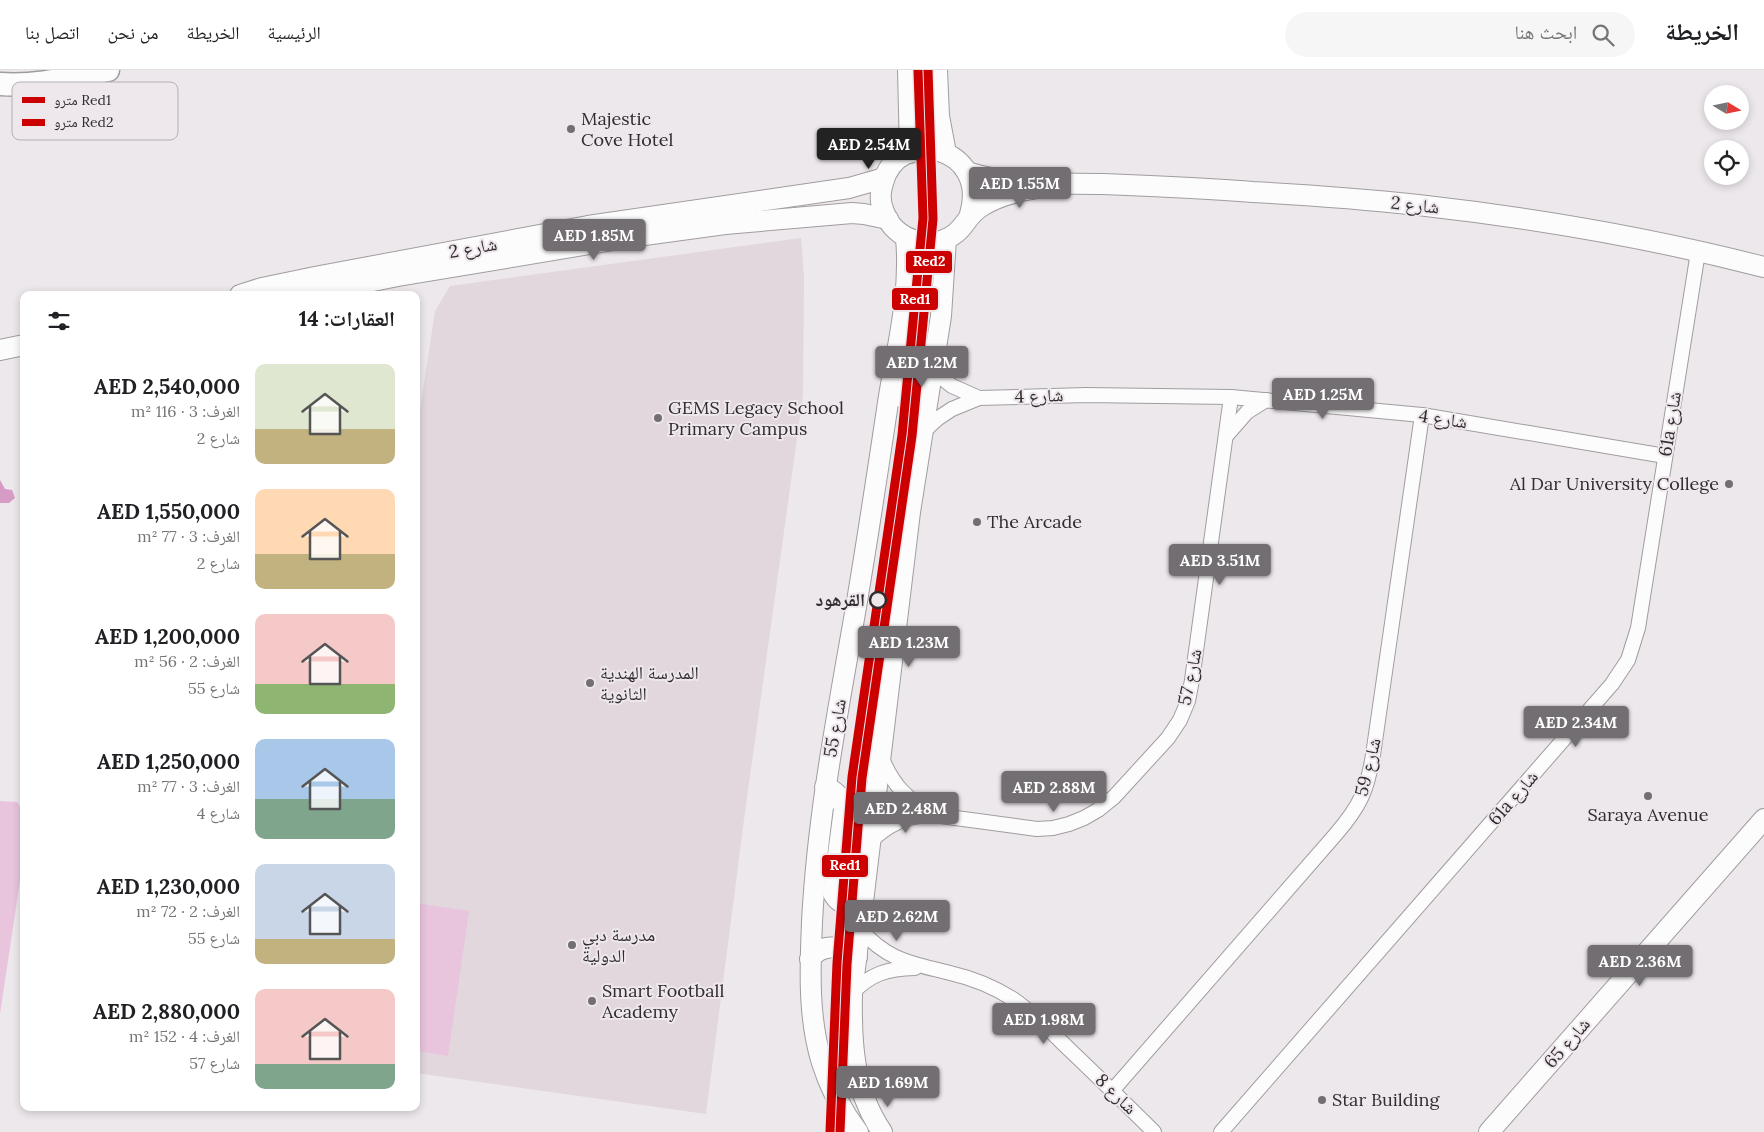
<!DOCTYPE html>
<html lang="ar">
<head>
<meta charset="utf-8">
<style>
	body { margin:0; font-family:Lora,"Noto Naskh Arabic",serif; background:#f6f6f6; color:#202124; direction:rtl; height:100vh; display:flex; flex-direction:column; font-size:19px; white-space:nowrap }
	* { box-sizing:border-box; margin:0 }
	p { font-size:16px; color:#757577 }
	.icon { flex:none; width:28px; height:28px; fill:none; stroke:currentColor; stroke-width:2; stroke-linecap:round; stroke-linejoin:round }
	.map { position:relative; flex:1; overflow:hidden; direction:ltr }
	.drawer { position:absolute; left:20px; top:221px; width:400px; height:820px; display:flex; flex-direction:column; background:#fff; border-radius:10px; box-shadow:0 2px 8px #0003; direction:rtl }
	.drawer>* { flex:none }
	.needle { width:32px; rotate:100deg }
	.tools { position:absolute; left:1704px; top:15px; display:grid; gap:10px }
	.tools a { display:grid; place-items:center; width:45px; height:45px; border-radius:50%; background:#fff; box-shadow:0 2px 8px #0003; font-size:25px }
	.price { position:absolute; translate:-50% -42px; padding:0 11px; border-radius:5px; background:#726e71; color:#fff; font-size:16px; line-height:32px; filter:drop-shadow(0 1px 2px #0008) }
	.price::after { content:''; position:absolute; left:50%; top:30px; width:15px; height:11px; margin-left:-8px; background:inherit; clip-path:polygon(0 0,100% 0,50% 100%) }
	.price.current { background:#222; color:#fff }
	ul { padding:0; list-style:none }
	li { display:flex; align-items:center; gap:15px; height:125px; padding:0 25px }
	li span { display:grid; place-items:center; flex:none; width:140px; height:100px; border-radius:10px; color:#555 }
	li>.icon { margin-inline-start:auto }
	span .icon { width:60px; height:60px; fill:#fffc; stroke-width:1 }
	li b { font-size:21px }
	h2 { display:flex; justify-content:space-between; align-items:center; height:60px; padding:0 25px; font-size:21px }
	header { display:flex; align-items:center; gap:30px; box-sizing:border-box; height:70px; padding:0 25px; background:#fff; border-bottom:1px solid #e0e0e0 }
	header strong { font-size:24px }
	nav { display:flex; gap:28px; margin-inline-start:auto; font-size:18px }
	.search { width:350px; height:45px; background:#f6f6f6; display:flex; align-items:center; gap:12px; box-sizing:border-box; padding:0 18px; border-radius:28px; color:#757577; font-size:19px }
	.map>svg:first-child { display:block }
	.built { fill:#e1d7dd }
	.green { fill:#e9c4dd }
	.water { fill:#d69cc5 }
	.lines { fill:none; stroke-linecap:round; stroke-linejoin:round }
	.street-casing { stroke:#a19d9f; stroke-width:16 }
	.secondary-casing { stroke:#a19d9f; stroke-width:22 }
	.primary-casing { stroke:#a19d9f; stroke-width:25 }
	.street { stroke:#fcfcfc; stroke-width:14 }
	.secondary { stroke:#fcfcfc; stroke-width:20 }
	.primary { stroke:#fcfcfc; stroke-width:22 }
	.metro-1-casing { stroke:#eee7ec; stroke-width:12 }
	.metro-2-casing { stroke:#eee7ec; stroke-width:12 }
	.metro-1 { stroke:#c00; stroke-width:9 }
	.metro-2 { stroke:#c00; stroke-width:9 }
	.poi-dot { fill:#726e71; stroke:#eee7ec; stroke-width:2 }
	.stop-dot { fill:#eee7ec; stroke:#302d2f; stroke-width:2.5 }
	.labels { text-anchor:middle; stroke-width:4; stroke-linejoin:round; paint-order:stroke }
	.poi-label { font-size:18px; fill:#302d2f; stroke:#eee7ec; text-anchor:start }
	.street-label { font-size:18px; fill:#302d2f; stroke:#eee7ec }
	.stop-label { font-size:18px; font-weight:bold; fill:#302d2f; stroke:#eee7ec; text-anchor:end }
	.key { fill:#eee7ec; stroke:#b5afb3; stroke-width:1 }
	.key-label { font-size:14px; fill:#302d2f }
	.line-badge { stroke:#eee7ec; stroke-width:2 }
	.badge-label { font-size:14px; text-anchor:middle; font-weight:bold; fill:#fff }
</style>
</head>
<body>
<header>
<strong>الخريطة</strong>
<div class="search"><svg class="icon" aria-label="search" viewBox="0 0 24 24"><circle cx="10" cy="10" r="6"/><path d="M15 15l6 6"/></svg>ابحث هنا</div>
<nav><a>الرئيسية</a><a>الخريطة</a><a>من نحن</a><a>اتصل بنا</a></nav>
</header>
<div class="map">
<svg width="1764" height="1062" viewBox="0 0 1764 1062">
	<rect width="100%" height="100%" fill="#ede8eb"/>
	<!-- built -->
	<path class="built" d="M801,168L804,208L803,325L745,742L706,1044L416,1003V366L435,241L450,216Z"/>
	<!-- green -->
	<g class="green">
		<path d="M0,731L17,732L24,742V784L0,944Z"/>
		<path d="M416,833L469,841L448,986L416,981Z"/>
	</g>
	<!-- water -->
	<path class="water" d="M0,410L5,419L12,420L15,428L9,433H0Z"/>
	<g class="lines">
		<!-- street casing -->
		<g class="street-casing">
			<g id="street">
				<path d="M933,301L952,316L979,328"/>
				<path d="M924,361L937,349L952,339L979,328L1086,325L1231,327L1422,345L1665,386"/>
				<path d="M1227,365L1247,342L1266,330"/>
				<path d="M881,686C893,716 907,730 936,745"/>
				<path d="M870,772C890,752 913,742 941,746L1037,759L1053,758L1069,754L1084,748L1098,740L1114,727L1168,668L1180,650L1188,631L1192,610L1231,327"/>
				<path d="M860,859C888,891 911,893 950,903C972,908 994,917 1013,929C1035,944 1053,964 1072,982C1100,1009 1127,1035 1154,1062"/>
				<path d="M852,923C872,903 887,899 915,898"/>
				<path d="M1112,1021L1336,764C1360,736 1367,721 1373,685L1422,345"/>
				<path d="M1221,1062L1612,614L1628,590L1638,558L1698,182"/>
			</g>
		</g>
		<!-- secondary casing -->
		<g class="secondary-casing">
			<g id="secondary">
				<path d="M908,0L910,83"/>
				<path d="M937,0L939,46L946,83"/>
				<path d="M967,102C1011,116 1058,113 1103,114C1153,116 1203,118 1253,122C1308,125 1363,129 1418,135C1534,148 1651,168 1764,197"/>
				<path d="M970,144C990,76 898,55 883,113C880,122 880,133 884,142C895,171 932,182 956,163C967,154 968,144 982,136C998,126 1014,122 1032,119"/>
				<path d="M240,225L262,218L315,207L588,156L849,118L884,108"/>
				<path d="M303,225L398,206L637,166L725,154L852,143L864,144L888,149"/>
				<path d="M0,280L24,275"/>
				<path d="M890,323C907,327 917,335 925,351"/>
				<path d="M825,717C836,721 841,727 844,739L833,823C842,839 853,834 864,823"/>
				<path d="M810,889C822,872 842,876 857,887"/>
				<path d="M858,1062C842,1041 830,1018 822,993C808,948 810,899 812,852C817,755 834,662 851,566C865,487 877,406 889,326C898,273 911,222 906,168"/>
				<path d="M882,1062C853,1019 851,973 852,923L910,442L941,246L946,169"/>
				<path d="M1489,1062L1764,749"/>
			</g>
		</g>
		<!-- primary casing -->
		<g class="primary-casing">
			<path id="primary" d="M0,14C37,17 72,7 108,0"/>
		</g>
		<!-- street -->
		<use href="#street" class="street"/>
		<!-- secondary -->
		<use href="#secondary" class="secondary"/>
		<!-- primary -->
		<use href="#primary" class="primary"/>
		<!-- metro-1 casing -->
		<g class="metro-1-casing">
			<path id="metro-1" d="M830,1062L837,893L852,707L902,365L923,148L918,0"/>
		</g>
		<!-- metro-2 casing -->
		<g class="metro-2-casing">
			<path id="metro-2" d="M840,1062L847,894L862,708L912,366L933,149L928,0"/>
		</g>
		<!-- metro-1 -->
		<use href="#metro-1" class="metro-1"/>
		<!-- metro-2 -->
		<use href="#metro-2" class="metro-2"/>
	</g>
	<!-- markers -->
	<g class="poi-dot">
		<circle cx="571" cy="59" r="5"/>
		<circle cx="658" cy="348" r="5"/>
		<circle cx="1729" cy="414" r="5"/>
		<circle cx="977" cy="452" r="5"/>
		<circle cx="590" cy="613" r="5"/>
		<circle cx="1648" cy="726" r="5"/>
		<circle cx="572" cy="875" r="5"/>
		<circle cx="592" cy="931" r="5"/>
		<circle cx="1322" cy="1030" r="5"/>
	</g>
	<circle class="stop-dot" cx="878" cy="530" r="8"/>
	<g class="labels">
		<!-- poi labels -->
		<g class="poi-label">
			<text x="581" y="55">Majestic<tspan x="581" dy="21">Cove Hotel</tspan></text>
			<text x="668" y="344">GEMS Legacy School<tspan x="668" dy="21">Primary Campus</tspan></text>
			<text x="1719" y="420" text-anchor="end">Al Dar University College</text>
			<text x="987" y="458">The Arcade</text>
			<text x="600" y="609">المدرسة الهندية<tspan x="600" dy="21">الثانوية</tspan></text>
			<text x="1648" y="751" text-anchor="middle">Saraya Avenue</text>
			<text x="582" y="871">مدرسة دبي<tspan x="582" dy="21">الدولية</tspan></text>
			<text x="602" y="927">Smart Football<tspan x="602" dy="21">Academy</tspan></text>
			<text x="1332" y="1036">Star Building</text>
		</g>
		<!-- street labels -->
		<g class="street-label">
			<text transform="translate(1415 135) rotate(6)" y="6">شارع 2</text>
			<text transform="translate(473 178) rotate(-10)" y="6">شارع 2</text>
			<text transform="translate(1039 326) rotate(-2)" y="6">شارع 4</text>
			<text transform="translate(1443 349) rotate(8)" y="6">شارع 4</text>
			<text transform="translate(1670 354) rotate(-81)" y="6">61a شارع</text>
			<text transform="translate(1190 607) rotate(-78)" y="6">شارع 57</text>
			<text transform="translate(835 658) rotate(-80)" y="6">شارع 55</text>
			<text transform="translate(1368 697) rotate(-76)" y="6">شارع 59</text>
			<text transform="translate(1513 728) rotate(-49)" y="6">61a شارع</text>
			<text transform="translate(1567 973) rotate(-49)" y="6">شارع 65</text>
			<text transform="translate(1116 1024) rotate(44)" y="6">شارع 8</text>
		</g>
		<!-- stop labels -->
		<g class="stop-label">
			<text x="865" y="536">القرهود</text>
		</g>
	</g>
	<!-- legend -->
	<rect x="12" y="12" width="166" height="58" rx="8" class="key"/>
	<rect x="22" y="27" width="23" height="6" fill="#c00"/>
	<rect x="22" y="49" width="23" height="7" fill="#c00"/>
	<g class="key-label">
		<text x="54" y="35">مترو Red1</text>
		<text x="54" y="57">مترو Red2</text>
	</g>
	<g class="line-badge">
		<rect x="905" y="180" width="48" height="24" rx="5" fill="#c00"/>
		<rect x="891" y="217" width="48" height="24" rx="5" fill="#c00"/>
		<rect x="821" y="784" width="48" height="24" rx="5" fill="#c00"/>
	</g>
	<g class="badge-label">
		<text x="929" y="196">Red2</text>
		<text x="915" y="234">Red1</text>
		<text x="845" y="800">Red1</text>
	</g>
</svg>
<div class="tools">
<a><svg class="needle" viewBox="-14 -14 28 28"><path d="M0-13l5 13h-10z" fill="#e53935"/><path d="M0 13l5-13h-10z" fill="#757577"/></svg></a>
<a><svg class="icon" aria-label="locate" viewBox="0 0 24 24"><circle cx="12" cy="12" r="6"/><path d="M12 2v4M12 18v4M2 12h4M18 12h4"/></svg></a>
</div>
<b class="price current" style="left:869px;top:100px">AED 2.54M</b>
<b class="price" style="left:1020px;top:139px">AED 1.55M</b>
<b class="price" style="left:594px;top:191px">AED 1.85M</b>
<b class="price" style="left:922px;top:318px">AED 1.2M</b>
<b class="price" style="left:1323px;top:350px">AED 1.25M</b>
<b class="price" style="left:1220px;top:516px">AED 3.51M</b>
<b class="price" style="left:909px;top:598px">AED 1.23M</b>
<b class="price" style="left:1576px;top:678px">AED 2.34M</b>
<b class="price" style="left:1054px;top:743px">AED 2.88M</b>
<b class="price" style="left:906px;top:764px">AED 2.48M</b>
<b class="price" style="left:897px;top:872px">AED 2.62M</b>
<b class="price" style="left:1640px;top:917px">AED 2.36M</b>
<b class="price" style="left:1044px;top:975px">AED 1.98M</b>
<b class="price" style="left:888px;top:1038px">AED 1.69M</b>
<section class="drawer">
<h2>العقارات: 14<svg class="icon" aria-label="filters" viewBox="0 0 24 24"><path d="M4 7h16M4 17h16"/><circle cx="9" cy="7" r="2"/><circle cx="15" cy="17" r="2"/></svg></h2>
<ul>
<li><span style="background:linear-gradient(#dfe7d0 65%,#c2b280 0)"><svg class="icon" aria-label="home" viewBox="0 0 24 24"><path d="M3 11l9-7 9 7M6 9v11h12V9"/></svg></span><div><b>AED 2,540,000</b><p>الغرف: 3 · 116 m²</p><p>شارع 2</p></div></li>
<li><span style="background:linear-gradient(#ffd9b3 65%,#c2b280 0)"><svg class="icon" aria-label="home" viewBox="0 0 24 24"><path d="M3 11l9-7 9 7M6 9v11h12V9"/></svg></span><div><b>AED 1,550,000</b><p>الغرف: 3 · 77 m²</p><p>شارع 2</p></div></li>
<li><span style="background:linear-gradient(#f6c9c9 70%,#8fb573 0)"><svg class="icon" aria-label="home" viewBox="0 0 24 24"><path d="M3 11l9-7 9 7M6 9v11h12V9"/></svg></span><div><b>AED 1,200,000</b><p>الغرف: 2 · 56 m²</p><p>شارع 55</p></div></li>
<li><span style="background:linear-gradient(#a9c7e8 60%,#7fa58c 0)"><svg class="icon" aria-label="home" viewBox="0 0 24 24"><path d="M3 11l9-7 9 7M6 9v11h12V9"/></svg></span><div><b>AED 1,250,000</b><p>الغرف: 3 · 77 m²</p><p>شارع 4</p></div></li>
<li><span style="background:linear-gradient(#c9d6e8 75%,#c2b280 0)"><svg class="icon" aria-label="home" viewBox="0 0 24 24"><path d="M3 11l9-7 9 7M6 9v11h12V9"/></svg></span><div><b>AED 1,230,000</b><p>الغرف: 2 · 72 m²</p><p>شارع 55</p></div></li>
<li><span style="background:linear-gradient(#f6c9c9 75%,#7fa58c 0)"><svg class="icon" aria-label="home" viewBox="0 0 24 24"><path d="M3 11l9-7 9 7M6 9v11h12V9"/></svg></span><div><b>AED 2,880,000</b><p>الغرف: 4 · 152 m²</p><p>شارع 57</p></div></li>
</ul>
</section>
</div>
</body>
</html>
